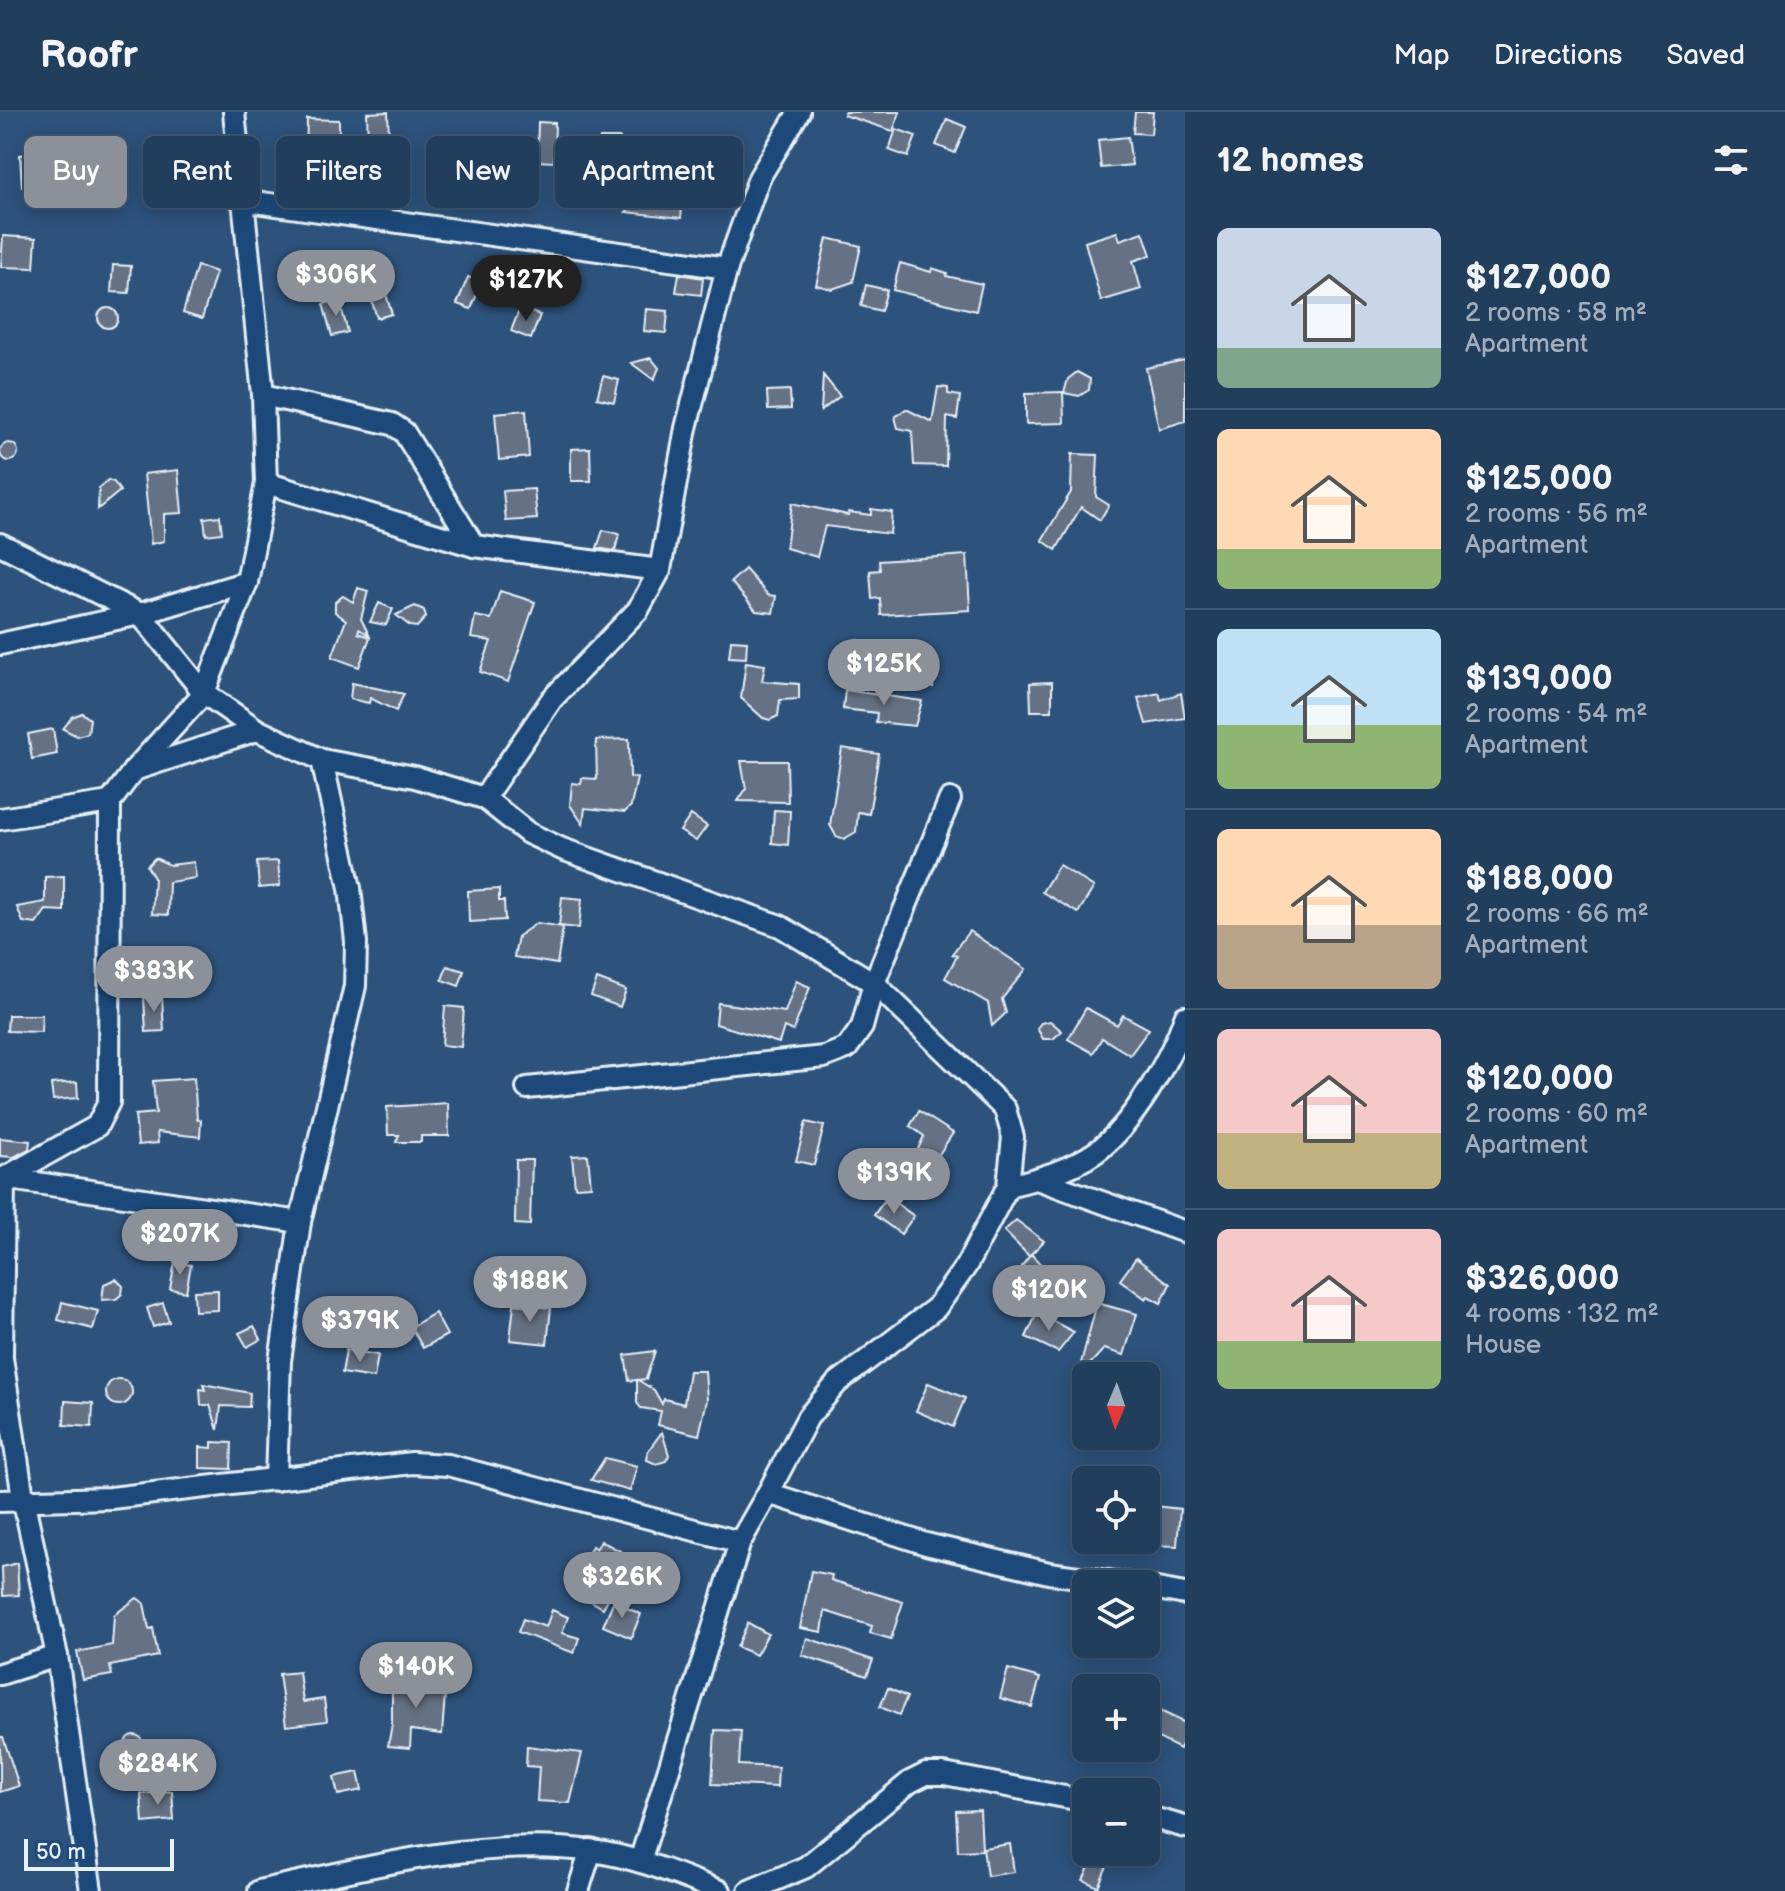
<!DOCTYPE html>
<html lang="en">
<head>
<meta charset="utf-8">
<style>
	body { margin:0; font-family:"Balsamiq Sans",sans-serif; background:#2e4966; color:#f1f3f6; height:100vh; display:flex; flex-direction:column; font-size:30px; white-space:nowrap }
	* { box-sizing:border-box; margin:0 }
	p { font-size:26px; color:#a2aebc }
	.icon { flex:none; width:44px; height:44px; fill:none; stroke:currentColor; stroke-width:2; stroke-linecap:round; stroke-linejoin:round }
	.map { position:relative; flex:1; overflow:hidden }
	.sheet { display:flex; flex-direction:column; background:#223e5d; width:600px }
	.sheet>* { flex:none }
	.hud { position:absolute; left:24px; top:24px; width:760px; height:72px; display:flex; gap:16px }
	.needle { width:52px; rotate:182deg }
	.buttons { position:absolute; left:1072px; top:1250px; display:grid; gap:16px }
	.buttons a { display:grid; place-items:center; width:88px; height:88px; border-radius:12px; background:#223e5d; box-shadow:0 4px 20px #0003,0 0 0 2px #3f5772; font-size:40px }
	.scale { position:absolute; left:24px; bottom:20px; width:150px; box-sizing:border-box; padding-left:8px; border:4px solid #e8f1f8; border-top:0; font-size:22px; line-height:28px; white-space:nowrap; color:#e8f1f8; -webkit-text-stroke:6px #1f4a7a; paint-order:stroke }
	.price { position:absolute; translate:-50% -68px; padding:0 18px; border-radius:28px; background:#8c9099; color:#fff; font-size:26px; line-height:52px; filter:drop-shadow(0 2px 4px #0008) }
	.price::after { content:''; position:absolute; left:50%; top:48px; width:24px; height:18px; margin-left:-12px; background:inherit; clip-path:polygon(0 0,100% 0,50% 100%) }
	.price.on { background:#222; color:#fff }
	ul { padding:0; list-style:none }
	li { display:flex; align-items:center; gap:24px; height:200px; padding:0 32px }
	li+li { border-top:2px solid #3f5772 }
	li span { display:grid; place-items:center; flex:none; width:224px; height:160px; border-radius:12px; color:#555 }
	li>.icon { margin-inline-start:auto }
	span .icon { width:96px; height:96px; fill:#fffc; stroke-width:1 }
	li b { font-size:34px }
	h2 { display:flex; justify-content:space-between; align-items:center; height:96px; padding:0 32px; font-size:34px }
	.tag { padding:0 28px; border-radius:12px; background:#223e5d; box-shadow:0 4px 20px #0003,0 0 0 2px #3f5772; font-size:28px; line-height:72px }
	.tag.on { background:#8c9099; color:#fff }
	header { display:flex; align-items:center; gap:48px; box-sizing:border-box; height:112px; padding:0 40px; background:#223e5d; border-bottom:2px solid #3f5772 }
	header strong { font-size:38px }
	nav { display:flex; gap:44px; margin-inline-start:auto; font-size:28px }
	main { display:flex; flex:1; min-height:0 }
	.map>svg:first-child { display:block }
	.building { fill:#657184; stroke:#e8f1f8; stroke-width:2 }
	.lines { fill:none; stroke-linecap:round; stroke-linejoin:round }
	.street-casing { stroke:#e8f1f8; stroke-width:26 }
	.street { stroke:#1f4a7a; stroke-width:20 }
</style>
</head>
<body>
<header>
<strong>Roofr</strong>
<nav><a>Map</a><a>Directions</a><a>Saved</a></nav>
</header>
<main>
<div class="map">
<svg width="1185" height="1779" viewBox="0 0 1185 1779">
	<rect width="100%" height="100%" fill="#2d527c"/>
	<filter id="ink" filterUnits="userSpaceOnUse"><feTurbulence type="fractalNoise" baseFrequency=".0125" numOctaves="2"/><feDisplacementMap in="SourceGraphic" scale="16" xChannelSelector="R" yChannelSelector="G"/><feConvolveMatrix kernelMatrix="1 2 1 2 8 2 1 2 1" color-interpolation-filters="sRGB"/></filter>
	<g filter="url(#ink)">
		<!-- building -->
		<g class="building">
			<path d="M388,0L389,26L368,28L367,1Z"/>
			<path d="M845,0H900L893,19L844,3Z"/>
			<path d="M1135,0H1153L1151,22L1133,21Z"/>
			<path d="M307,7L339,8V48L306,46Z"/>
			<path d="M947,7L966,15L955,41L936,33Z"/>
			<path d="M538,10L555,11L554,50L537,49Z"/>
			<path d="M896,17L916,24L908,45L889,38Z"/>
			<path d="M1128,25L1132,53L1101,56L1098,28Z"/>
			<path d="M600,26H620L619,42L599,41Z"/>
			<path d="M54,29L57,72L22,75L20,43L28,42V31Z"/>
			<path d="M667,40L678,66L685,65L681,106L626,100L638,87L607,82L611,63Z"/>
			<path d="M507,43L527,47L525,62L505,59Z"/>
			<path d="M63,69L78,73L74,90L58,87Z"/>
			<path d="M1117,120L1120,128L1143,120L1151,143L1133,149L1141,177L1101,189L1085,130Z"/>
			<path d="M3,124L36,126L34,156L1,155Z"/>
			<path d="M827,126L861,134L853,170L832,177L816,173Z"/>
			<path d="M900,151L931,160L932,156L947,161L946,164L982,172L976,199L893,178Z"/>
			<path d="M113,153L131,154L129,181L111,180Z"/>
			<path d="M197,154L216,160L202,207L183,201Z"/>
			<path d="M679,162L703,166L701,183L676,180Z"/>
			<path d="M468,165L482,170L471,197L457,192Z"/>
			<path d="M866,173L887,178L881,199L861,194Z"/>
			<path d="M384,176L392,202L377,206L369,180Z"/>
			<path d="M339,188L348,220L332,224L323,192Z"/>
			<path d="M520,196L540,203L531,227L511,219Z"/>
			<circle cx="108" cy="206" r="10"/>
			<path d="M646,197L668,199L666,221L644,219Z"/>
			<path d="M651,246L659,256L654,268L631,251Z"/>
			<path d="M1185,248V309L1159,317L1146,256Z"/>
			<path d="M1077,260L1090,267L1089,278L1079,284L1064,281L1068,267Z"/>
			<path d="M823,263L840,284L821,299Z"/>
			<path d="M603,264L619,268L614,290L597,286Z"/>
			<path d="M938,275L948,276V282L960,284L957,307L947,305L946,354L914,353L912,319L898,316L895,305L906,297L932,310Z"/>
			<path d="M790,278L791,297L768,298L767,279Z"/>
			<path d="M1063,280L1064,311L1026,312V281Z"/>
			<path d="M526,298L529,345L499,348L495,301Z"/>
			<circle cx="9" cy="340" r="9"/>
			<path d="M590,336L591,369H571V337Z"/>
			<path d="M1072,342L1098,343L1096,385L1109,393L1100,408L1081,395L1056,438L1042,428L1071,380Z"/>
			<path d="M178,358L182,401L164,402V429L151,432L144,362Z"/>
			<path d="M108,368L114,370L120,379L98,397L99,376Z"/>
			<path d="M534,377L537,407L506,409L503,379Z"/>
			<path d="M792,391L848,403L849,400L871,403V397L892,400L890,422L825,414L817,445L786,436Z"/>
			<path d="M220,404L222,421L206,423L204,406Z"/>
			<path d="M603,418L619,422L615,439L597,436Z"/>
			<path d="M967,443L970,498L881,503L880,486L872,487L870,459L880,458L879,449Z"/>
			<path d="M745,457L768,483L776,484L773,501L756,499L731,470Z"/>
			<path d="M358,476L368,479L361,507L369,523L359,517L358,521L370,525L359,555L332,545L346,508L335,500V490L343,484L353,490Z"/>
			<path d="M500,479L535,490L508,570L480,560L491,529L471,526L475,504L491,507Z"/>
			<path d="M379,491L393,497L386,513L370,510Z"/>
			<path d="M415,494L424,498L426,505L417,515L410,514L396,503Z"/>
			<path d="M731,528L747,529L746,546L729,545Z"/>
			<circle cx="857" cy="539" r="11"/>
			<path d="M746,550L765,553L762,569L799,572V587L780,588L778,604L770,608L763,606L741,586Z"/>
			<path d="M918,555L934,556L933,575H917Z"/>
			<path d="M1052,570V599H1031L1030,571Z"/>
			<path d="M352,571L404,582L396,599L370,586L369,591L350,587Z"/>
			<path d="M845,578L922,589L915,614L876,610L877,601L843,597Z"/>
			<path d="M1159,581L1161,588L1181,581L1185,606L1146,612L1138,586Z"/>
			<path d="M82,601L90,607L88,621L77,624L63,617L72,605Z"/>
			<path d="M53,617L57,642L32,647L28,622Z"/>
			<path d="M629,627L630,665L637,666L631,694L625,700L585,696L583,712L570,693L572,671L581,672L582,666L597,667L596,628Z"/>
			<path d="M842,636L879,642L869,702L858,700L856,720L844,727L836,724L830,713Z"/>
			<path d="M741,649H787L788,690L738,689L746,677Z"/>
			<path d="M774,698L790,699L788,733L772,731Z"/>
			<path d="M691,703L707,714L696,729L680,719Z"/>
			<path d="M155,746L170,753L194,750L196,766L169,770L168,803L152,802L154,766L147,754Z"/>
			<path d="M278,749L280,774L259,776L257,750Z"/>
			<path d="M1059,753L1094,775L1078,801L1042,780Z"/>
			<path d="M64,764V799L46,798L36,812L23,810L17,795L45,790V765Z"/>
			<path d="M499,777V789H504L505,808L469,810L468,779Z"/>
			<path d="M562,785L582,787L579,816L559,814Z"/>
			<path d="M537,811L563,815L557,852L514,845L518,824Z"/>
			<path d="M969,819L1026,857L1002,887L1006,901L992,914L988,891L945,866L957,844L952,842Z"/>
			<path d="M447,854L464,859L459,874L442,868Z"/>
			<path d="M597,867L626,878L620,895L591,884Z"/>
			<path d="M796,869L810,875L793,919L784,915L779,931L716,912L718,891L785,900Z"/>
			<path d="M162,885L164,919L146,920L144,886Z"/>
			<path d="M445,894L464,896L461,935L442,933Z"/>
			<path d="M1086,896L1117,913L1123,903L1149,917L1130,943L1102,926L1093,941L1068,927Z"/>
			<path d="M8,903H42L41,920L7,919Z"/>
			<path d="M1050,909L1062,919L1053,927H1043L1037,916L1041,911Z"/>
			<path d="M194,966L197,1007L201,1008L200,1025L157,1020L158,1031L138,1033L135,1003L156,1001L153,969Z"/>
			<path d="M77,970L78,986L53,988L51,972Z"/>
			<path d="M448,991L449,1024H421V1030H396L399,1023H388L387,995Z"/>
			<path d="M919,999L953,1021L930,1056L940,1060L930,1082L866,1054L877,1038L908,1059L924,1024L910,1014Z"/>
			<path d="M806,1010L824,1014L814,1053L796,1049Z"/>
			<path d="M0,1026L30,1029L29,1037L14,1045L0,1044Z"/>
			<path d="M588,1043L591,1074L575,1075L572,1044Z"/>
			<path d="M516,1048H532L530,1113L515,1112Z"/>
			<path d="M887,1085L914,1104L901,1122L874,1103Z"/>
			<path d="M1016,1108L1044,1129L1029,1144L1004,1119Z"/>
			<path d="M1031,1142L1049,1161L1048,1172L1037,1184L1022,1178L1017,1168L1019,1158Z"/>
			<path d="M1136,1146L1170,1172L1161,1191L1148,1184L1146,1187L1120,1168Z"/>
			<path d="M175,1150L191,1153L186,1180L170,1177Z"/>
			<path d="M116,1167L123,1174L122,1182L116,1187L102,1188L104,1172Z"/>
			<path d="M218,1178V1198L195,1199L194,1179Z"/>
			<path d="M62,1190L98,1199L93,1217L58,1208Z"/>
			<path d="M163,1191L169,1210L153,1215L147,1196Z"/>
			<path d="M1097,1191L1137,1202L1124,1243L1104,1237L1077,1266Z"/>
			<path d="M514,1192L551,1196L547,1232L510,1228Z"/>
			<path d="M435,1201L447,1223L423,1236L411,1215Z"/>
			<path d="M1037,1201L1074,1220L1058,1240L1026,1225Z"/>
			<path d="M254,1214L261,1227L247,1235L239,1221Z"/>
			<path d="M346,1238L378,1243L374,1266L342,1261Z"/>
			<path d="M655,1239L646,1267L638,1268L654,1278L662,1292L664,1287L684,1292L689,1259H705L707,1288L699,1323L658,1313L661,1299L641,1296L637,1291V1268L629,1269L625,1243Z"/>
			<circle cx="119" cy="1280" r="13"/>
			<path d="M928,1271L965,1286L953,1315L916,1299Z"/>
			<path d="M203,1272L250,1281L249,1295L221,1294L218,1318L210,1293H201L200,1277L205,1278Z"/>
			<path d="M65,1289L93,1291L92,1315L64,1313Z"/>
			<path d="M662,1320L669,1343L666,1349L656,1352L647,1348L648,1339Z"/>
			<path d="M212,1330L232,1331L231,1357L200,1356V1335L212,1336Z"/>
			<path d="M605,1346L637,1354L630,1379L591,1368Z"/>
			<path d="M1146,1393L1180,1397L1177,1434L1146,1433Z"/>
			<path d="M601,1429L622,1440L615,1452L622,1462L603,1496L574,1479L580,1469L575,1466L592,1434L596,1437Z"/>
			<path d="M17,1451L19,1483L3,1484L2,1455Z"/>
			<path d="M811,1459L832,1463L831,1468L903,1490L891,1527L870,1521L872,1514L825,1499L822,1520L800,1516Z"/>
			<path d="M137,1486L144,1491L149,1517L153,1516L158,1544L110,1554L112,1563L83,1568L77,1540L112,1533L114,1503Z"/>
			<path d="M613,1490L641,1502L631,1526L603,1514Z"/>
			<path d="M552,1498L568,1505L562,1521L579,1526L574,1541L518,1520L523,1507L546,1515Z"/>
			<path d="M748,1511L768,1522L756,1543L737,1535Z"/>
			<path d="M807,1526L873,1548L867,1564L802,1543Z"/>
			<path d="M1008,1557L1040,1566L1032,1595L1000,1586Z"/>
			<path d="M299,1560L303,1590L324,1587L327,1609L286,1614L279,1562Z"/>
			<path d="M392,1569H446L442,1622L411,1618L410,1636L388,1634L392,1612Z"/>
			<path d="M888,1576L907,1585L899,1603L880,1595Z"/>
			<path d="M1146,1592L1185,1611V1626L1180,1637L1146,1620Z"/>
			<path d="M715,1618L741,1619L739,1653L778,1655L777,1675L712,1672Z"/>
			<circle cx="134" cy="1632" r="9"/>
			<path d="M0,1625H3L19,1674L0,1680Z"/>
			<path d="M527,1634L582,1641L570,1691L537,1689L539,1655L526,1654Z"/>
			<path d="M358,1660L362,1678L338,1683L334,1665Z"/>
			<path d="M172,1679L174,1708L143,1711L141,1682Z"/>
			<path d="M980,1698L982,1738L958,1739L956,1699Z"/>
			<path d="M1010,1732L1014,1760L987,1764L983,1736Z"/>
			<path d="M1093,1747L1107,1754L1098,1775L1083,1768Z"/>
		</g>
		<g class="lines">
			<!-- street casing -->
			<g class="street-casing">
				<g id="street">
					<path d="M240,88L727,156"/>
					<path d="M263,283L392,312L404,320L474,434"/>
					<path d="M266,371L474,434L660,458"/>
					<path d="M0,432L140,502L204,581L257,618L322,648L415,665L484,686L528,721L562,737L780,814L874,871L1005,997L1013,1025L1008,1074L966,1154L936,1196L837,1271L808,1305L768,1381"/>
					<path d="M0,532L140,502L247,470"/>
					<path d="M134,658L204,581L247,470L266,371L263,283L234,0"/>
					<path d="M484,686L552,587L638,498L660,458L686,316L727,156L759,66L799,0"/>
					<path d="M0,707L110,690"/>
					<path d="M527,976L824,945L847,936L862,915L874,871L950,687"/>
					<path d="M3,1066L300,1110"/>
					<path d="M1037,1067L1185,1120"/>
					<path d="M1008,1074C1038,1067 1070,1058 1096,1040C1132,1014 1171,947 1185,905"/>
					<path d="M276,1368L280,1249L300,1110L355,874L356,830L350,776L322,648"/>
					<path d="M0,1389L111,1386L412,1351L448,1353L740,1430"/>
					<path d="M1146,1475L1185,1482"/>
					<path d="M0,1562L57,1544"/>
					<path d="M1146,1704L1185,1715"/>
					<path d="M640,1749L740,1430L768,1381L926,1432L1049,1461L1129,1472"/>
					<path d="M91,1779L57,1544L23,1386L2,1246L4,1066L97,1014L109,990L110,690L134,658L257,618"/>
					<path d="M259,1779C363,1756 484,1724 592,1739C637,1745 678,1763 720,1779"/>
					<path d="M578,1779L591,1738"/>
					<path d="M749,1779L806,1755L910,1670L926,1662H944L1086,1689"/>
				</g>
			</g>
			<!-- street -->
			<use href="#street" class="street"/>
		</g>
	</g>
</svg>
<div class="buttons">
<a><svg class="needle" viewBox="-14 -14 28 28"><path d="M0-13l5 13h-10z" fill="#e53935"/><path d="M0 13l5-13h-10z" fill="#a2aebc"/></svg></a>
<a><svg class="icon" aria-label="locate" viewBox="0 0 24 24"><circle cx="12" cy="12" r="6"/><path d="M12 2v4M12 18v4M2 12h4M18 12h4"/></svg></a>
<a><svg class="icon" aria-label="layers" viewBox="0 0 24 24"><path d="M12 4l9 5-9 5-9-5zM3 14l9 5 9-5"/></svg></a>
<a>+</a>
<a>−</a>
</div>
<div class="scale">50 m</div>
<b class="price" style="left:336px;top:206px">$306K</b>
<b class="price on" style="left:526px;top:211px">$127K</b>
<b class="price" style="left:884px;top:595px">$125K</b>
<b class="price" style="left:154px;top:902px">$383K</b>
<b class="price" style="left:894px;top:1104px">$139K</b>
<b class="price" style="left:180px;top:1165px">$207K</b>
<b class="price" style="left:530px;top:1212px">$188K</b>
<b class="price" style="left:1049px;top:1221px">$120K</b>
<b class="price" style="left:360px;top:1252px">$379K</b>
<b class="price" style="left:622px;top:1508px">$326K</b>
<b class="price" style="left:416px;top:1598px">$140K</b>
<b class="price" style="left:158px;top:1695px">$284K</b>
<div class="hud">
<a class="tag on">Buy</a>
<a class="tag">Rent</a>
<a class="tag">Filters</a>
<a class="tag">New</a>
<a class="tag">Apartment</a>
</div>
</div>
<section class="sheet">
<h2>12 homes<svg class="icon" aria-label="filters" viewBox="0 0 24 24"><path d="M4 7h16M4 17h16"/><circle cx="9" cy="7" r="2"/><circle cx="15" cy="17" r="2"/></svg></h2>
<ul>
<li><span style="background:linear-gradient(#c9d6e8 75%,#7fa58c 0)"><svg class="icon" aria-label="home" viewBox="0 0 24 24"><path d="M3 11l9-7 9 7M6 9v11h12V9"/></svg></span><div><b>$127,000</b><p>2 rooms · 58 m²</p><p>Apartment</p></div></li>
<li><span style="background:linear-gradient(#ffd9b3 75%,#8fb573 0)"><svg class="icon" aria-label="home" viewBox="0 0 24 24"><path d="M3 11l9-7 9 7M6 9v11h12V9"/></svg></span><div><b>$125,000</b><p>2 rooms · 56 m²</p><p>Apartment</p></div></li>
<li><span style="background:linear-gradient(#bfe0f5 60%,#8fb573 0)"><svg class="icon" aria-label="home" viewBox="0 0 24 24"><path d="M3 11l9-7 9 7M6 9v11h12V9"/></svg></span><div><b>$139,000</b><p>2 rooms · 54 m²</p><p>Apartment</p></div></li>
<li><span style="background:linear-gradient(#ffd9b3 60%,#b9a48a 0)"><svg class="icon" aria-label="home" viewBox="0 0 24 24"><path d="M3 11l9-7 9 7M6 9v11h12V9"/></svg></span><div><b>$188,000</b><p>2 rooms · 66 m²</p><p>Apartment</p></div></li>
<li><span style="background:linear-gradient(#f6c9c9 65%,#c2b280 0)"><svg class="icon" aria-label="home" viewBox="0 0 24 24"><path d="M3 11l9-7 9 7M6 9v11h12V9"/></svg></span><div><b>$120,000</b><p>2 rooms · 60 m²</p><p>Apartment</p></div></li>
<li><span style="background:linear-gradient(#f6c9c9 70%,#8fb573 0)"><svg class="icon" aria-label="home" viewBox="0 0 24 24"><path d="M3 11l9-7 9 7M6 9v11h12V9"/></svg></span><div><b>$326,000</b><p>4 rooms · 132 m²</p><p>House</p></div></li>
</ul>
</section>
</main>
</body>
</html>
